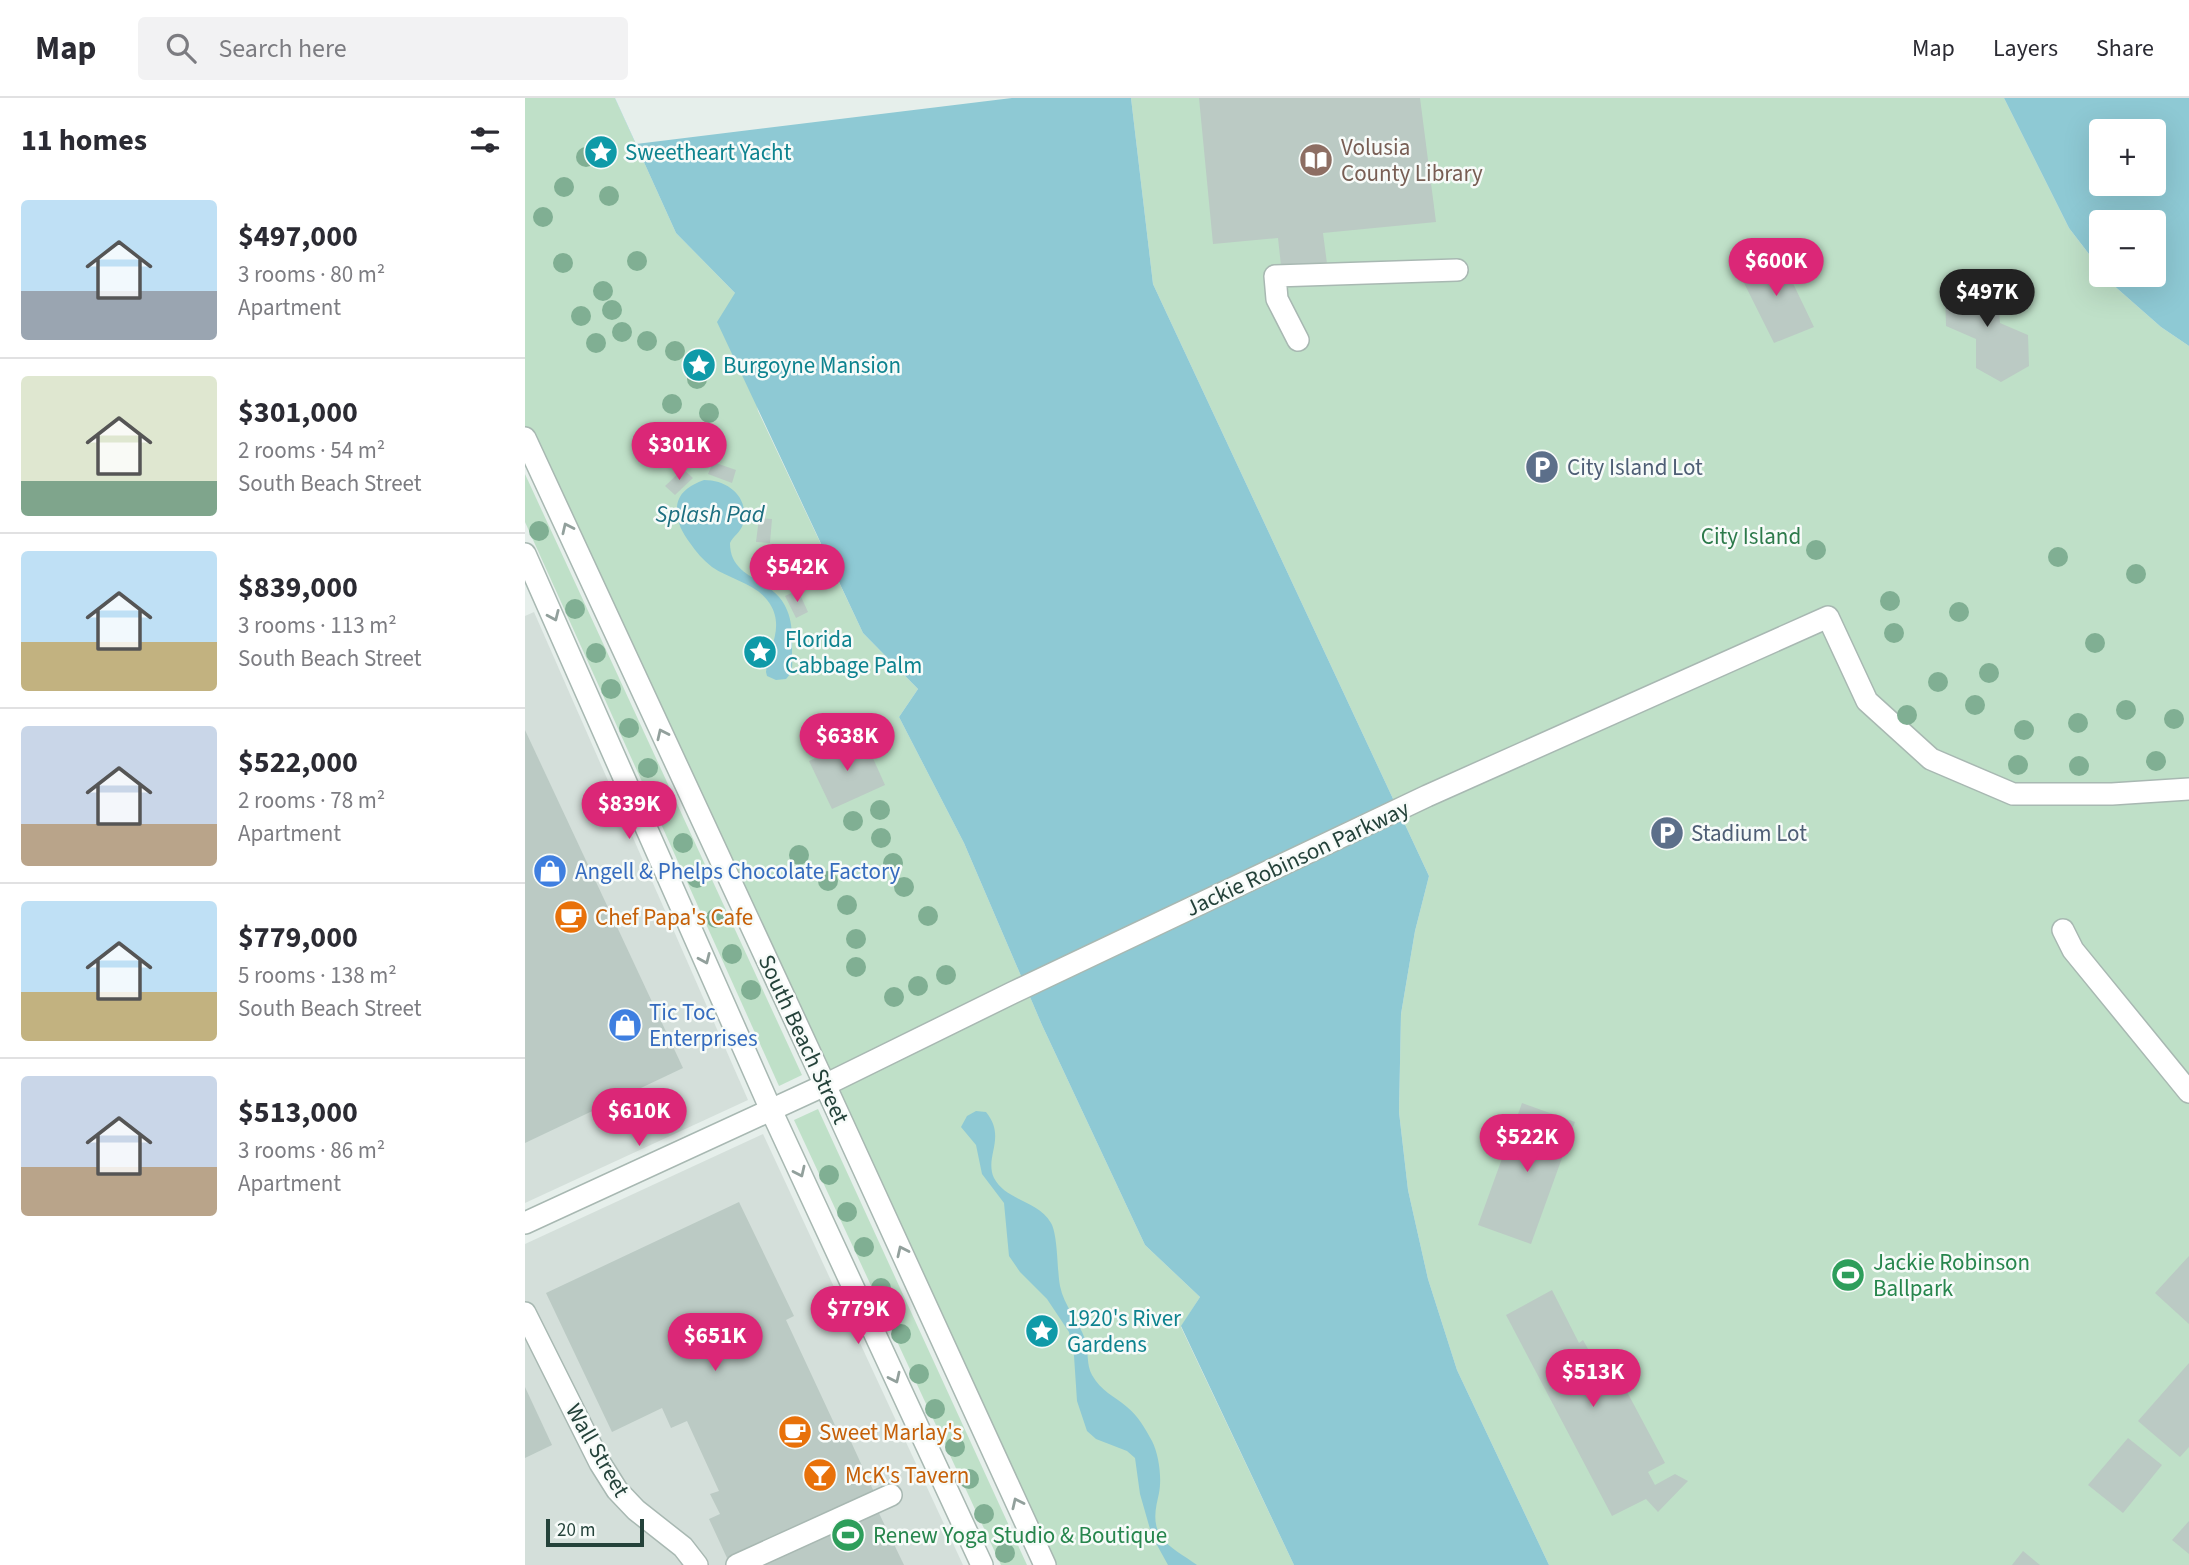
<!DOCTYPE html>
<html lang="en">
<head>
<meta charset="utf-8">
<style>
	body { margin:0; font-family:"Source Sans 3",sans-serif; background:#f2f2f3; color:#2b2b33; height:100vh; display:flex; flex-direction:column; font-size:26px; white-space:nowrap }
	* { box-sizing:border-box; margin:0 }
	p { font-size:23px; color:#7c7c81 }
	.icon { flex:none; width:38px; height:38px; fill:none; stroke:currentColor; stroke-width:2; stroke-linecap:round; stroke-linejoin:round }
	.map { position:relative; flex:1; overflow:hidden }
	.panel { display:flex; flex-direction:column; background:#fff; width:525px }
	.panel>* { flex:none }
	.controls { position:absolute; left:1564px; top:21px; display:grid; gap:14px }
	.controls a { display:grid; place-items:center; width:77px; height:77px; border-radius:7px; background:#fff; box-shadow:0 7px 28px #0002; font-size:35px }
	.scale { position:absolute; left:21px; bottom:18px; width:98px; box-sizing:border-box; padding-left:7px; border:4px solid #24423a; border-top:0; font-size:19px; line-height:24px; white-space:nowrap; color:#24423a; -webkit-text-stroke:5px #f7fbf9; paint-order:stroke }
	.price { position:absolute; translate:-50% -60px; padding:0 16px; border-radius:24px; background:#db2777; color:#fff; font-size:23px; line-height:46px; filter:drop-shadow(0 2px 4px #0008) }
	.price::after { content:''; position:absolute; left:50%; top:42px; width:21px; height:16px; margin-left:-10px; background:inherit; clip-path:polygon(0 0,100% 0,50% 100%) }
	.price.on { background:#222; color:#fff }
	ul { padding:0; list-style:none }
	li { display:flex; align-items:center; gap:21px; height:175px; padding:0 21px }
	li+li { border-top:2px solid #e1e1e2 }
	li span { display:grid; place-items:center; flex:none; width:196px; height:140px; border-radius:7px; color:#555 }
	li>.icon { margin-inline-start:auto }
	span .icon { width:84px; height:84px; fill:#fffc; stroke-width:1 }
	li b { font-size:30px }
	h2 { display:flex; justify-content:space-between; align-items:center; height:84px; padding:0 21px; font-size:30px }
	header { display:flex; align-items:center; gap:42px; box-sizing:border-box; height:98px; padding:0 35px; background:#fff; border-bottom:2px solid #e1e1e2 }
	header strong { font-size:33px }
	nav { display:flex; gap:38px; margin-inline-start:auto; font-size:24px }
	.search { width:490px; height:63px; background:#f2f2f3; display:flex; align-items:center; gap:18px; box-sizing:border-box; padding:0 24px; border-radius:7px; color:#7c7c81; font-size:26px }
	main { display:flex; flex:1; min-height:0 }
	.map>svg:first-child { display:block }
	.built { fill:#d4dfda }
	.green { fill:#bfe0c8 }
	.water { fill:#8ec9d4; fill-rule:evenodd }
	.pier { fill:#e6efeb }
	.building { fill:#bbcac4 }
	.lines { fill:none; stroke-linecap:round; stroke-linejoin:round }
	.minor-casing { stroke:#a8b8b2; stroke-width:24 }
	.minor { stroke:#fff; stroke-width:21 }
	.tree { fill:#80af93 }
	.oneway { stroke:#92a09c }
	.labels { text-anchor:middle; stroke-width:5; stroke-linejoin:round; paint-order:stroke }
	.education-label { font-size:23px; fill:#785e54; stroke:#f7fbf9; text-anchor:start }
	.culture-label { font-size:23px; fill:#0d838f; stroke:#f7fbf9; text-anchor:start }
	.service-label { font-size:23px; fill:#4e5e75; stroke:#f7fbf9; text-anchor:start }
	.park-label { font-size:23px; fill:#2d7a4b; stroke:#f7fbf9 }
	.street-label { font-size:23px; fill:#24423a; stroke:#f7fbf9 }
	.shop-label { font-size:23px; fill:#366cbe; stroke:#f7fbf9; text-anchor:start }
	.food-label { font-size:23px; fill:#c56008; stroke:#f7fbf9; text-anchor:start }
	.leisure-label { font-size:23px; fill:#27864d; stroke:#f7fbf9; text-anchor:start }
	.water-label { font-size:24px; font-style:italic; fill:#1c6f80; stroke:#f7fbf9 }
</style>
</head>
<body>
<header>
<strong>Map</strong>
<div class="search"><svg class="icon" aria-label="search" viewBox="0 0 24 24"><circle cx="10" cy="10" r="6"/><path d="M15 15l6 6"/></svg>Search here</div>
<nav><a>Map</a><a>Layers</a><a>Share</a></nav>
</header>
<main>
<section class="panel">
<h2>11 homes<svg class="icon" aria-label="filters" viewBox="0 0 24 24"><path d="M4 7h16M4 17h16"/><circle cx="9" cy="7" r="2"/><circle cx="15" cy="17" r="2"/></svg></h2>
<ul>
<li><span style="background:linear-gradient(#bfe0f5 65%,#9aa5b1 0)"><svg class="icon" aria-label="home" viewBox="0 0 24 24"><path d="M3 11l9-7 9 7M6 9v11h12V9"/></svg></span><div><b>$497,000</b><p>3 rooms · 80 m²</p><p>Apartment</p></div></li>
<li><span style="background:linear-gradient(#dfe7d0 75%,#7fa58c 0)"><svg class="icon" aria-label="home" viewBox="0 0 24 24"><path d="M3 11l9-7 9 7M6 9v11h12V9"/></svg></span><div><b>$301,000</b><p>2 rooms · 54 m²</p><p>South Beach Street</p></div></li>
<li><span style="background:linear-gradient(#bfe0f5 65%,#c2b280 0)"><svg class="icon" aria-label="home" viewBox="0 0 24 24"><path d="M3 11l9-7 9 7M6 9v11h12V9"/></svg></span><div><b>$839,000</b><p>3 rooms · 113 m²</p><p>South Beach Street</p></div></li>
<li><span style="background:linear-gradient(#c9d6e8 70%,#b9a48a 0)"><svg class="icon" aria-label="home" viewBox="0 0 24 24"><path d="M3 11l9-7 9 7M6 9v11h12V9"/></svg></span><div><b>$522,000</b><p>2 rooms · 78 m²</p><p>Apartment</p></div></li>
<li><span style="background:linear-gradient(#bfe0f5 65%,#c2b280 0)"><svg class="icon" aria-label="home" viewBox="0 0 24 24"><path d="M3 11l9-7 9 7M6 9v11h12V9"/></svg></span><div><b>$779,000</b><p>5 rooms · 138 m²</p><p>South Beach Street</p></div></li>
<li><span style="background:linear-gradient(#c9d6e8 65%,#b9a48a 0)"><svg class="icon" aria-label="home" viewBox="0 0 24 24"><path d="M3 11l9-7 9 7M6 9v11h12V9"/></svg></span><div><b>$513,000</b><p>3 rooms · 86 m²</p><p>Apartment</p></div></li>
</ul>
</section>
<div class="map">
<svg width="1664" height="1467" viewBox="0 0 1664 1467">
	<rect width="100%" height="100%" fill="#e6efeb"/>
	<!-- built -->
	<g class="built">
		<path d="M9,514L223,1002L0,1105V518Z"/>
		<path d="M238,1036L438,1467H0V1146Z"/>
	</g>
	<!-- green -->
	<g class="green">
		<path d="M0,0H90L151,135L210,195L233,313L338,535L393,591L374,619L439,745L517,927L620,1147L675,1199L656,1229L769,1467H520L0,340Z"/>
		<path d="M606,0H1479L1544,130L1577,173V177H1580L1586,185L1636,229L1664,248V1467H1024L932,1272L903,1181L883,1092L874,1014L876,916L890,833L904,778L628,186Z"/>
		<path d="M0,376L277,977L254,988L0,424Z"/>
		<path d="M293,1011L502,1467H476L269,1022Z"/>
	</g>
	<!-- water -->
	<g class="water">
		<path d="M90,0H606L628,186L904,778L890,833L876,916L874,1014L883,1092L903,1181L932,1272L1024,1467H769L656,1228L675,1199L620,1147L517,927L439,745L374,619L393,591L338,535L192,224L210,195L151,135Z"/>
		<path d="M1479,0H1664V248L1636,229L1586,185L1580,177H1629V124H1577V173L1544,130ZM1629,33V86H1577V33Z"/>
		<path d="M179,382C204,382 225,400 218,426C216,434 208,438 205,445C205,483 248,478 262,512C268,526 267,541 267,556C267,566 269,574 261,581L251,582L242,578L241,574C243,551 260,530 245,506C233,486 206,482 187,469C178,462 171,454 165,445C157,434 152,425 152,411C152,395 165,387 179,382Z"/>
		<path d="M451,1013L461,1014C482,1040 459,1058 469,1080C481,1103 513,1102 526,1125C533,1137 532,1172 535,1188C539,1208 553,1222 560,1241C564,1253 561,1267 567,1277C576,1293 589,1298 602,1309C613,1318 620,1330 627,1343C634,1357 637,1380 634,1395C631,1409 627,1423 635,1437C643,1450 660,1458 672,1467H643L627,1438L615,1396L610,1360L602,1353L571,1341L562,1333L552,1303L549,1258L544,1234L522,1201L495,1174L484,1158L479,1105L457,1076L451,1047L436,1029L442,1018Z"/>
	</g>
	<!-- pier -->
	<path class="pier" d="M90,0H487L111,46Z"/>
	<!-- building -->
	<g class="building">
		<path d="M674,0H895L911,124L798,135L804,181L758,186L753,140L688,146Z"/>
		<path d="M1253,154L1289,229L1249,245L1213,173Z"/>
		<path d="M1443,181L1472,189L1475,225L1503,237L1504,268L1476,284L1451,270V241L1421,228L1420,195Z"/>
		<path d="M188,364L211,372L207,385L183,376Z"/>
		<path d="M158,371L168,380L150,397L140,388Z"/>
		<path d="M234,420L247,421L245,445L231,444Z"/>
		<path d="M273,492L283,514L271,520L260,498Z"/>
		<path d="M0,632L158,970L0,1045Z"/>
		<path d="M338,638L360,687L307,711L284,663Z"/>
		<path d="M997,1005L1050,1024L1006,1146L953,1127Z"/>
		<path d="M214,1104L269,1218L261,1222L315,1338L322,1335L349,1394L202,1460L184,1421L195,1416L185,1396L194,1393L162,1323L146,1330L137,1310L87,1334L21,1195Z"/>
		<path d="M1664,1158V1226L1630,1195Z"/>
		<path d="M1027,1192L1054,1245L1058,1242L1072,1267L1084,1260L1140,1365L1123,1374L1130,1387L1150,1376L1163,1383L1133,1414L1121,1401L1087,1418L981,1217Z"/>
		<path d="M1664,1265V1349L1655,1359L1613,1323Z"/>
		<path d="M0,1289L27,1347L0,1360Z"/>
		<path d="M1603,1340L1637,1367L1598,1415L1563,1387Z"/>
		<path d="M351,1409L379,1467H228Z"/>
		<path d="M1664,1423V1456L1647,1442Z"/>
		<path d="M1498,1453L1515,1467H1487Z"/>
	</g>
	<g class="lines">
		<!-- minor casing -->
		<g class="minor-casing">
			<g id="minor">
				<path d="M773,242L752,201L750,178L932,172"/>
				<path d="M0,340L300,987L520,1467"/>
				<path d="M0,456L246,1012L457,1467"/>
				<path d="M1538,832L1548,852L1664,994"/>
				<path d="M0,1125L300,987L487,895L902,698L1303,519L1342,603L1406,661L1488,696H1587L1664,691"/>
				<path d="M0,1215L75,1365L92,1392L111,1412L158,1449L172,1467"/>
				<path d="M212,1467L366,1397"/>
			</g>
		</g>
		<!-- minor -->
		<use href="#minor" class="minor"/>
	</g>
	<!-- trees -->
	<g class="tree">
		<circle cx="61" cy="59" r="10"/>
		<circle cx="39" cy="89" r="10"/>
		<circle cx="84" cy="98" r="10"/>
		<circle cx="18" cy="119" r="10"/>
		<circle cx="112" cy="163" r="10"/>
		<circle cx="38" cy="165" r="10"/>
		<circle cx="78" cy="193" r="10"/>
		<circle cx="87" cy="212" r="10"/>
		<circle cx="56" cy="218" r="10"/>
		<circle cx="97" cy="234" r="10"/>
		<circle cx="122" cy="243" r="10"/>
		<circle cx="71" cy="245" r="10"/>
		<circle cx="150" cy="253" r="10"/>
		<circle cx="172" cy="281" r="10"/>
		<circle cx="147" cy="306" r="10"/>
		<circle cx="184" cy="315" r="10"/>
		<circle cx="14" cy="433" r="10"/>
		<circle cx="1291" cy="452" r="10"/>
		<circle cx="1533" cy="459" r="10"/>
		<circle cx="1611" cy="476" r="10"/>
		<circle cx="1365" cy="503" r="10"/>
		<circle cx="50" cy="511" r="10"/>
		<circle cx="1434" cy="514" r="10"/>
		<circle cx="1369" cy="535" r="10"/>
		<circle cx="1570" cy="545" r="10"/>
		<circle cx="71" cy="555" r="10"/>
		<circle cx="1464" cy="575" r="10"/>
		<circle cx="1413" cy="584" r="10"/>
		<circle cx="86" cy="591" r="10"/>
		<circle cx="1450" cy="607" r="10"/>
		<circle cx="1601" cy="612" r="10"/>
		<circle cx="1382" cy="617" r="10"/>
		<circle cx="1649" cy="621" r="10"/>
		<circle cx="1553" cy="625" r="10"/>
		<circle cx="104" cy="630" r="10"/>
		<circle cx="326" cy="630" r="10"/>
		<circle cx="1499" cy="632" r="10"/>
		<circle cx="300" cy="641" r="10"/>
		<circle cx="1631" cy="663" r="10"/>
		<circle cx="1493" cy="667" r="10"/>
		<circle cx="1554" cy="668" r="10"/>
		<circle cx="123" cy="670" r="10"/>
		<circle cx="141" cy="707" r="10"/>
		<circle cx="355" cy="712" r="10"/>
		<circle cx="328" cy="723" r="10"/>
		<circle cx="356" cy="740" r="10"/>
		<circle cx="158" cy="745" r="10"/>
		<circle cx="274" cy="757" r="10"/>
		<circle cx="368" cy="765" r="10"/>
		<circle cx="172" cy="780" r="10"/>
		<circle cx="303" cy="783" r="10"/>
		<circle cx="379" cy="789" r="10"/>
		<circle cx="322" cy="807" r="10"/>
		<circle cx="403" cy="818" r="10"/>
		<circle cx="191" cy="820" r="10"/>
		<circle cx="331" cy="841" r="10"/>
		<circle cx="207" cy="856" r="10"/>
		<circle cx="331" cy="869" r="10"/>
		<circle cx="421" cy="877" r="10"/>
		<circle cx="393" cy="888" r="10"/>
		<circle cx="226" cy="892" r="10"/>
		<circle cx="369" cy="899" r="10"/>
		<circle cx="304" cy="1077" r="10"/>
		<circle cx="322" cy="1114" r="10"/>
		<circle cx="339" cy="1149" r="10"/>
		<circle cx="356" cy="1190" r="10"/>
		<circle cx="376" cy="1236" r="10"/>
		<circle cx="394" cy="1276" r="10"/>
		<circle cx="410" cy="1311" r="10"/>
		<circle cx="430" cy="1349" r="10"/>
		<circle cx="444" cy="1381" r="10"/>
		<circle cx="459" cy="1416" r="10"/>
		<circle cx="480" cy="1455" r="10"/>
	</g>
	<!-- one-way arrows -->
	<defs><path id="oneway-chevron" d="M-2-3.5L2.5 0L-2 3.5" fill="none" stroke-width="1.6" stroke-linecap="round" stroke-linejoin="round" transform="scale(1.75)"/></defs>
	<g class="oneway">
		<use href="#oneway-chevron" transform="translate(42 430) rotate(-115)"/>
		<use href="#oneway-chevron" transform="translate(29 518) rotate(66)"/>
		<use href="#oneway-chevron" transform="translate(137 636) rotate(-115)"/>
		<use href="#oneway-chevron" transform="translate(180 861) rotate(66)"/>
		<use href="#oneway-chevron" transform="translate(275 1074) rotate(65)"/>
		<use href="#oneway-chevron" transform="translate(377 1153) rotate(-115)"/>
		<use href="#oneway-chevron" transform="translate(370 1280) rotate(65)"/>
		<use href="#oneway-chevron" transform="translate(492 1405) rotate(-115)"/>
	</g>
	<!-- icons -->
	<defs>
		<g id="sight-disc" transform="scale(1.75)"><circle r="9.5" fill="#0f9aa8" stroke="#f7fbf9"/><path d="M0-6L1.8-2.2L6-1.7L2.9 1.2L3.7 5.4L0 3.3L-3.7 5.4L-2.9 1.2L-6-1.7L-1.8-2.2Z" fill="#fff"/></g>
		<g id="library-disc" transform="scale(1.75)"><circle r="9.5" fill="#8d6e63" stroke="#f7fbf9"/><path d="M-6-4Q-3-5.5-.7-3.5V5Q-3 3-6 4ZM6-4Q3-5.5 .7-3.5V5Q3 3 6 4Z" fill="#fff"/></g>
		<g id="parking-disc" transform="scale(1.75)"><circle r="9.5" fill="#5c6f8a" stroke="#f7fbf9"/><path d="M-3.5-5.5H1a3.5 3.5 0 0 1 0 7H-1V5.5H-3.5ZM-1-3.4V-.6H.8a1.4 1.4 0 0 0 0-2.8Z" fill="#fff"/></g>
		<g id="shop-disc" transform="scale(1.75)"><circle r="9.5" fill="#3f7fe0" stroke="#f7fbf9"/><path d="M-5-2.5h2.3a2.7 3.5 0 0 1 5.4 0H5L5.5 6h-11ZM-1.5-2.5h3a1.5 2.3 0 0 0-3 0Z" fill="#fff"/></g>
		<g id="cafe-disc" transform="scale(1.75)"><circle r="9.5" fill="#e8710a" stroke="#f7fbf9"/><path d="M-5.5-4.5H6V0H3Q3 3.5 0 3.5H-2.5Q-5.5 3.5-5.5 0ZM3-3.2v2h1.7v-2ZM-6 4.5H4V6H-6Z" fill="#fff"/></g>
		<g id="stadium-disc" transform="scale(1.75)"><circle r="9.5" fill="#2e9e5b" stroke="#f7fbf9"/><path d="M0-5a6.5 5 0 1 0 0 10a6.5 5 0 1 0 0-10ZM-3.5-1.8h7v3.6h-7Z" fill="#fff"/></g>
		<g id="bar-disc" transform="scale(1.75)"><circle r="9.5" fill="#e8710a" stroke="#f7fbf9"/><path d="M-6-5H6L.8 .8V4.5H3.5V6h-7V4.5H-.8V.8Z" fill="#fff"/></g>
	</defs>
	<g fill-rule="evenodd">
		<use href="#sight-disc" x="76" y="54"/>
		<use href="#library-disc" x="791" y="62"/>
		<use href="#sight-disc" x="174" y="267"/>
		<use href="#parking-disc" x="1017" y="369"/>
		<use href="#sight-disc" x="235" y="554"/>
		<use href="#parking-disc" x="1142" y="735"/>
		<use href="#shop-disc" x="25" y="773"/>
		<use href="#cafe-disc" x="46" y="819"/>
		<use href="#shop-disc" x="100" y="927"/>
		<use href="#stadium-disc" x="1323" y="1177"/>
		<use href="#sight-disc" x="517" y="1233"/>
		<use href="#cafe-disc" x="270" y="1334"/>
		<use href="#bar-disc" x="295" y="1377"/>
		<use href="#stadium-disc" x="323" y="1437"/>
	</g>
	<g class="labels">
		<!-- education labels -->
		<g class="education-label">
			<text x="816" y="57">Volusia<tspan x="816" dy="26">County Library</tspan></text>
		</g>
		<!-- culture labels -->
		<g class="culture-label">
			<text x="100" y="62">Sweetheart Yacht</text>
			<text x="198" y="275">Burgoyne Mansion</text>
			<text x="260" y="549">Florida<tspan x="260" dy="26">Cabbage Palm</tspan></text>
			<text x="542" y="1228">1920's River<tspan x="542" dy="26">Gardens</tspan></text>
		</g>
		<!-- service labels -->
		<g class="service-label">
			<text x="1042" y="377">City Island Lot</text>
			<text x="1166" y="743">Stadium Lot</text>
		</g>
		<!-- park labels -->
		<g class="park-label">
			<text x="1226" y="446">City Island</text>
		</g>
		<!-- street labels -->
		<g class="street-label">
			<text transform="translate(772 760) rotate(-25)" y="8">Jackie Robinson Parkway</text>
			<text transform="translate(279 941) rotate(65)" y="8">South Beach Street</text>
			<text transform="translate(73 1352) rotate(60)" y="8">Wall Street</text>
		</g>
		<!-- shop labels -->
		<g class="shop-label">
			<text x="50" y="781">Angell &amp; Phelps Chocolate Factory</text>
			<text x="124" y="922">Tic Toc<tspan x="124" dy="26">Enterprises</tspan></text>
		</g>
		<!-- food labels -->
		<g class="food-label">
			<text x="70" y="827">Chef Papa's Cafe</text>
			<text x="294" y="1342">Sweet Marlay's</text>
			<text x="320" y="1385">McK's Tavern</text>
		</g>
		<!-- leisure labels -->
		<g class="leisure-label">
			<text x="1348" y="1172">Jackie Robinson<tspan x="1348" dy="26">Ballpark</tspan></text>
			<text x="348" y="1445">Renew Yoga Studio &amp; Boutique</text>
		</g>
		<!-- water labels -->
		<g class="water-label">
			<text x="185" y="424">Splash Pad</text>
		</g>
	</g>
</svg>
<div class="controls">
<a>+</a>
<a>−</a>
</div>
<div class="scale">20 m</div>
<b class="price" style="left:1251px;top:200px">$600K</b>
<b class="price on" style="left:1462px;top:231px">$497K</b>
<b class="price" style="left:154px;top:384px">$301K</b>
<b class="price" style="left:272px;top:506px">$542K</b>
<b class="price" style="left:322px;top:675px">$638K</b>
<b class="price" style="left:104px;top:743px">$839K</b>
<b class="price" style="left:114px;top:1050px">$610K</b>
<b class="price" style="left:1002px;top:1076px">$522K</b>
<b class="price" style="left:333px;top:1248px">$779K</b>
<b class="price" style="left:190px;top:1275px">$651K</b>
<b class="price" style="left:1068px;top:1311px">$513K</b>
</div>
</main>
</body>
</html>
